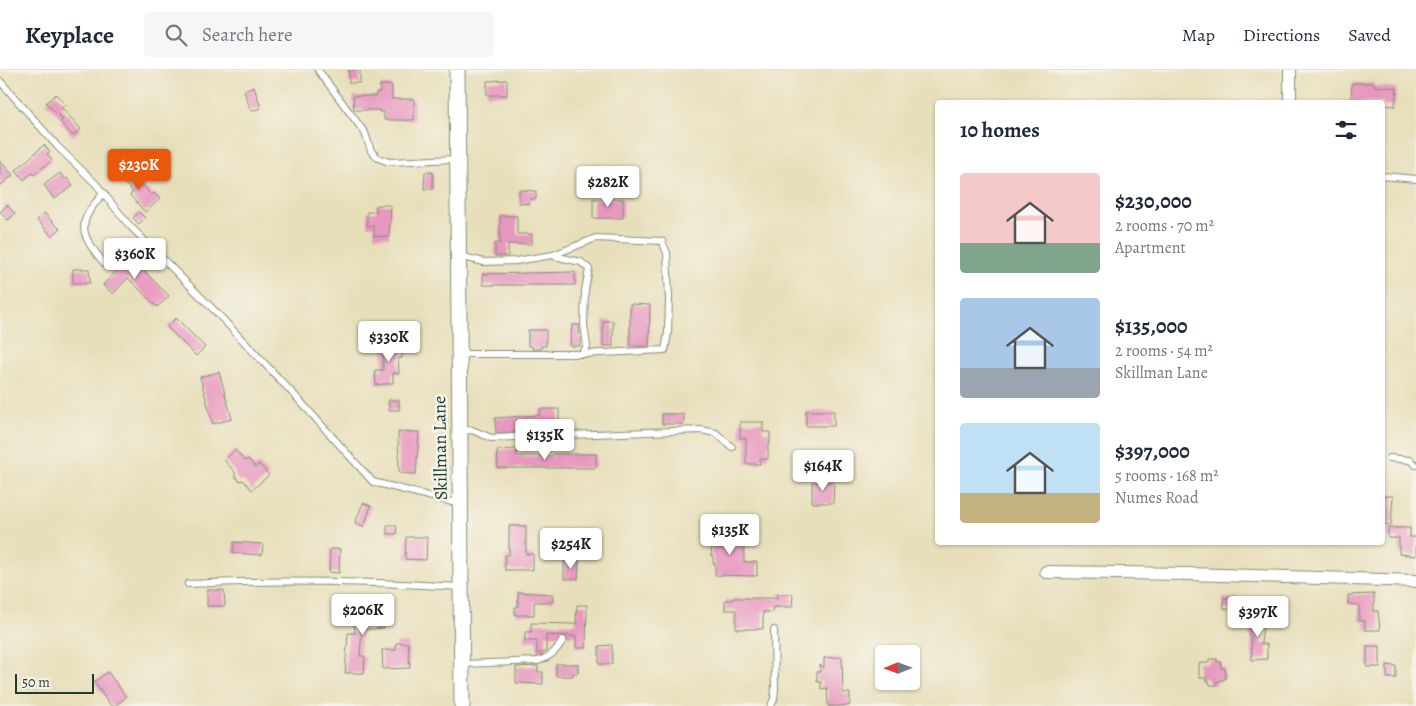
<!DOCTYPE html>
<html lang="en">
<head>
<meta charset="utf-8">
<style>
	body { margin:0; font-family:Alegreya,serif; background:#f6f6f7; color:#1f2937; height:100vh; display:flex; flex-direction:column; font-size:19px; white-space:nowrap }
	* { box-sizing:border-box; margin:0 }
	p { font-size:16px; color:#747a83 }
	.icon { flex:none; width:28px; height:28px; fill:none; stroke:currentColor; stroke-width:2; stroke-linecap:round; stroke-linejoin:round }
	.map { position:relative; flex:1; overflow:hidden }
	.drawer { position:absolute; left:935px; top:30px; width:450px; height:445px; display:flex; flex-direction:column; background:#fff; border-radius:5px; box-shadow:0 1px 4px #0004 }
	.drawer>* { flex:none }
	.needle { width:32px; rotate:269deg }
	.fabs { position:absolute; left:875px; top:575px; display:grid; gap:10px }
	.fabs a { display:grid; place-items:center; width:45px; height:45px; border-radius:5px; background:#fff; box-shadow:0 1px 4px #0004; font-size:25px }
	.scale { position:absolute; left:15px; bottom:12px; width:79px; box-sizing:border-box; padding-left:5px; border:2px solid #1f3d34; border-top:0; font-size:14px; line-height:18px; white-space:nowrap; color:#1f3d34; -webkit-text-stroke:4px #f7f3e8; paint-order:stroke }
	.price { position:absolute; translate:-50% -42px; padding:0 11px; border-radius:5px; background:#fff; color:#222; font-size:16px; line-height:32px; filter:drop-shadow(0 1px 2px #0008) }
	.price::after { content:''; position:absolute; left:50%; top:30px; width:15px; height:11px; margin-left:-8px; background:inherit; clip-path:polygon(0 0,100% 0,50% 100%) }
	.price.current { background:#ea580c; color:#fff }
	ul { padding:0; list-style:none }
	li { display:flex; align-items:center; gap:15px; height:125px; padding:0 25px }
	li span { display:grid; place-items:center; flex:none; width:140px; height:100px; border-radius:5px; color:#555 }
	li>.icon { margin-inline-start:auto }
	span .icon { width:60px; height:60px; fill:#fffc; stroke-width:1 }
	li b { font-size:21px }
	h2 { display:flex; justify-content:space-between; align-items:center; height:60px; padding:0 25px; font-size:21px }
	header { display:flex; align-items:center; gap:30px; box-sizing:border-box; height:70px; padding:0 25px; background:#fff; border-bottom:1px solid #e0e1e3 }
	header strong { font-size:24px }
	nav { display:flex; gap:28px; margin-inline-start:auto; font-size:18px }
	.search { width:350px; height:45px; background:#f6f6f7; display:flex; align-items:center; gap:12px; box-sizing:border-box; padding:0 18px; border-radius:5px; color:#747a83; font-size:19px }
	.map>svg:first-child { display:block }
	.building { fill:#e897c0 }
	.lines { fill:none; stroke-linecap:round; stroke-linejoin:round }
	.service-casing { stroke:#838e77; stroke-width:8 }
	.minor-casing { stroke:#838e77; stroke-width:14 }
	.tertiary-casing { stroke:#838e77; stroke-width:17 }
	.service { stroke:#fff; stroke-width:6 }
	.minor { stroke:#fff; stroke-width:12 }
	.tertiary { stroke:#fff; stroke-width:15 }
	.labels { text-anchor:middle; stroke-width:5; stroke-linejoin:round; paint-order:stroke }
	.street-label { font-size:18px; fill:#1f3d34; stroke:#f7f3e8 }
</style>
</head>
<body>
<header>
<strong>Keyplace</strong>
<div class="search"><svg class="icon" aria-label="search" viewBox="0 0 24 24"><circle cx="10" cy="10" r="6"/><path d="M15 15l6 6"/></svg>Search here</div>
<nav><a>Map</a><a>Directions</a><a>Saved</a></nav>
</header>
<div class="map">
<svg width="1416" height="636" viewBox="0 0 1416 636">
	<rect width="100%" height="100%" fill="#f7f3e8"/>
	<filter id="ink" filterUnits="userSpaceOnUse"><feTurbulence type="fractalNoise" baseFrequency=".02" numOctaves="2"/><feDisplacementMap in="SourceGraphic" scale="10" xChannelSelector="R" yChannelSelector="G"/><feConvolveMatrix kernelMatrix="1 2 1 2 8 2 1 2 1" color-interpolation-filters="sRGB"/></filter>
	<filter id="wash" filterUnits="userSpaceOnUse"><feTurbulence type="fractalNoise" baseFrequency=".0096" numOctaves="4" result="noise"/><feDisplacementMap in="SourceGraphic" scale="20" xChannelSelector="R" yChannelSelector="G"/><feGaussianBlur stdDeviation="1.12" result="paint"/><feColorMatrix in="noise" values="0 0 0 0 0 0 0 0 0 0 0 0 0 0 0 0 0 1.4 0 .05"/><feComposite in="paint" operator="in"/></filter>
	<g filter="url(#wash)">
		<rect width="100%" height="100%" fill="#e7dfba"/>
		<g id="blocks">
			<!-- building -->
			<g class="building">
				<rect x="349" y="0" width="11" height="13"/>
				<path d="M507,10V25H487V11Z"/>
				<path d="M1352,13H1374V16L1397,18L1395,36L1383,35V32H1351Z"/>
				<path d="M380,15H392V29H414V50H384V42H379V40H354L353,26H376V23L380,22Z"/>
				<path d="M254,17L261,38L251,41L244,21Z"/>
				<path d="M56,24L65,34L61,37L81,59L73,66L60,52L63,50L46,33Z"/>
				<path d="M44,75L50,82L47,84L52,90L34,105L32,103L24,110L16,100Z"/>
				<path d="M0,91L13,105L0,116Z"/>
				<path d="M126,98L152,125L154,123L160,129L145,142L130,125L133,122L121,110L123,109L119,104Z"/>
				<path d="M425,102H433V119H424Z"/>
				<path d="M60,103L65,109L67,108L73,116L54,129L44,115Z"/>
				<path d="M519,120L536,121V129H530L529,134L519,133Z"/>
				<rect x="593" y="129" width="30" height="19"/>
				<path d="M7,135L15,144L8,150L0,142Z"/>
				<path d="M376,135H391L389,167L374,166V156H367V142H376Z"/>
				<path d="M139,142L145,148L139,154L133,148Z"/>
				<path d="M44,143L60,159L52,166L37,150Z"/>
				<path d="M500,146H517V164H532V174H508V186H495V173H500Z"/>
				<path d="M126,183L169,226L157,237L128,208L113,224L103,215L118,199L114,195Z"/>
				<path d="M73,199H89L90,213H73Z"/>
				<path d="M575,202V215H483V204Z"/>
				<path d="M630,234L650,235L649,276H630Z"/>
				<path d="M176,248L205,277L196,286L167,257Z"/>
				<rect x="603" y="251" width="10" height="25"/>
				<path d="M572,255H579L580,276H570Z"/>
				<path d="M528,260H546V276H541V279H532V276H528Z"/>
				<path d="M383,272H402V288L398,289L399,304L393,303V313L376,315L375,300H383Z"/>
				<path d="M219,302L232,349L213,354L200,307Z"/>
				<rect x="389" y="330" width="10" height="10"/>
				<path d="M540,339H559V360L496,363L495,348L540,345Z"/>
				<rect x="806" y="341" width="28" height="15"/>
				<rect x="662" y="344" width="22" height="10"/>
				<path d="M740,352H763V362H770V374H768V389H760V394H746V368H740Z"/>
				<path d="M398,362H419L416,404L399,403Z"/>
				<path d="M517,379V386H553V384H596V398H498L497,380Z"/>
				<path d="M235,380L245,391L248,389L255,397L259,394L269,405L252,420L243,410L239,411L235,406V402L224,390Z"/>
				<path d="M812,412H834L833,433H812Z"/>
				<path d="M1382,426H1393L1391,455L1382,454Z"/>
				<path d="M363,433L371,436L364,456L355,453Z"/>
				<path d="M387,455H396L397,464H387Z"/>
				<path d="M509,456H526V484H533V500H505V485H509Z"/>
				<path d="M1388,458H1410V467H1416V486L1399,484V468H1388Z"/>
				<path d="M713,460L733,461V475H744V492H757V506L715,505V493H713V486H711Z"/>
				<path d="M406,467H427L426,490L405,489Z"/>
				<path d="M234,472L263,474L262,485L233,483Z"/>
				<path d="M563,472V484L548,485L547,473Z"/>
				<path d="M330,479H340L339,503L329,502Z"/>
				<path d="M564,491H579L578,509H564Z"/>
				<path d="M207,520H224L225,536H207Z"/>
				<path d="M518,522L553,524V532H534V545H515V537H518Z"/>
				<path d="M777,524H793L792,537H773L772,542H763V559H736V540H725V530H733V528H777Z"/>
				<path d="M1374,524V541H1378L1380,560H1365V551H1359V535L1348,534V525Z"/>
				<path d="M1223,528H1237L1238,539H1224Z"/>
				<path d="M1260,528L1268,529L1267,539L1259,538Z"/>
				<path d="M366,530L383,531L384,558L362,560L360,586H365L364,603H345L348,563H355L354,551L366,550Z"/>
				<path d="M577,535H587L586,578H576V566L546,565V582L537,584V571H525V562H531V553L576,554Z"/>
				<path d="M1252,543L1264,545L1261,574H1267V589L1252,590L1251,567L1249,566Z"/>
				<path d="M396,573H408L410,598L383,599L382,580H396Z"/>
				<path d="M612,575V594H599V576Z"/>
				<rect x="1367" y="576" width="13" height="21"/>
				<path d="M842,587L843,623H850V634L849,636H828L827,618L821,619V612H817V602H820V595L824,598V588Z"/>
				<path d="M1209,589H1217V592H1221V598H1225V609L1216,612V615H1210L1209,611H1206V608H1199V593H1209Z"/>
				<path d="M556,594H578V603H573V606H556Z"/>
				<path d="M1387,595L1396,596V608H1387Z"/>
				<path d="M538,596V602H543V614L516,613V597Z"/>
				<path d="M108,602L126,627L115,636H111L94,612Z"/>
			</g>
		</g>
	</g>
	<g filter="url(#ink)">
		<use href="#blocks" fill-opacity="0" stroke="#838e77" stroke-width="1"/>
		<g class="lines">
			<!-- service casing -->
			<g class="service-casing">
				<g id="service">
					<path d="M318,0L365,63L371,81L378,88L389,92L457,89"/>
					<path d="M0,11L58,77L96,114L129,155L216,242L299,330L373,412L460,434"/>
					<path d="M1382,106L1416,109"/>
					<path d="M104,123C76,153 79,163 104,193"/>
					<path d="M554,186L581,192L589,199L585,220L584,255L587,276L582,284"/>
					<path d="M458,284H582L665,280L668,263L669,229L667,183L662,171L596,168L553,185L516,191L484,192L459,186"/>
					<path d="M460,361L472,360L491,368L701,360L716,363L732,377"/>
					<path d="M1390,388L1410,390L1416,395"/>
					<path d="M188,514C279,509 370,512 461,517"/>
					<path d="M463,594L538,591C550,587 556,582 563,570"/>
					<path d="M771,636L774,629L775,619L774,560"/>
				</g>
			</g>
			<!-- minor casing -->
			<g class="minor-casing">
				<g id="minor">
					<path d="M1290,0V32"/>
					<path d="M1046,502L1189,504L1416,511"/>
				</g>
			</g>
			<!-- tertiary casing -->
			<g class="tertiary-casing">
				<path id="tertiary" d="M457,0L462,636"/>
			</g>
			<!-- service -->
			<use href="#service" class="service"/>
			<!-- minor -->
			<use href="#minor" class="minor"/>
			<!-- tertiary -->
			<use href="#tertiary" class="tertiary"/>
		</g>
	</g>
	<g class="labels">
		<!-- street labels -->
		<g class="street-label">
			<text transform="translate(440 378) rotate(-91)" y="6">Skillman Lane</text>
		</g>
	</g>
</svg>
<div class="fabs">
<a><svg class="needle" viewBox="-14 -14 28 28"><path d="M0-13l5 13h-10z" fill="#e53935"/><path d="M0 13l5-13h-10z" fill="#747a83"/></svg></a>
</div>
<div class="scale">50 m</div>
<b class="price current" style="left:139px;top:121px">$230K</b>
<b class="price" style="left:608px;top:138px">$282K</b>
<b class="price" style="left:135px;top:210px">$360K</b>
<b class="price" style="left:389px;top:293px">$330K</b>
<b class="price" style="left:545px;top:391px">$135K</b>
<b class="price" style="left:823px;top:422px">$164K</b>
<b class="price" style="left:730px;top:486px">$135K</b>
<b class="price" style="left:571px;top:500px">$254K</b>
<b class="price" style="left:363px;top:566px">$206K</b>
<b class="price" style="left:1258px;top:568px">$397K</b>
<section class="drawer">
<h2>10 homes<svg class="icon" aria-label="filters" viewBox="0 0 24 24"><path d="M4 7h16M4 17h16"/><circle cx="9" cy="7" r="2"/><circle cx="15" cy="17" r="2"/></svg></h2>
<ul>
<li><span style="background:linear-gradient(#f6c9c9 70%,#7fa58c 0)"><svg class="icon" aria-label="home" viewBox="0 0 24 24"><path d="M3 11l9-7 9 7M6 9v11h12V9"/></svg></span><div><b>$230,000</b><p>2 rooms · 70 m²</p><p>Apartment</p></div></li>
<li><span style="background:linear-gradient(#a9c7e8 70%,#9aa5b1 0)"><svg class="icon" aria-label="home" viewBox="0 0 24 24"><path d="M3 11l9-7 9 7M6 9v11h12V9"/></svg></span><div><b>$135,000</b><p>2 rooms · 54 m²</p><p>Skillman Lane</p></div></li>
<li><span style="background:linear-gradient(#bfe0f5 70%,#c2b280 0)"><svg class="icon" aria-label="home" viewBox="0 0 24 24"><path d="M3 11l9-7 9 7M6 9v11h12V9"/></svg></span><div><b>$397,000</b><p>5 rooms · 168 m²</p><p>Numes Road</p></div></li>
</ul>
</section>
</div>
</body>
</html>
